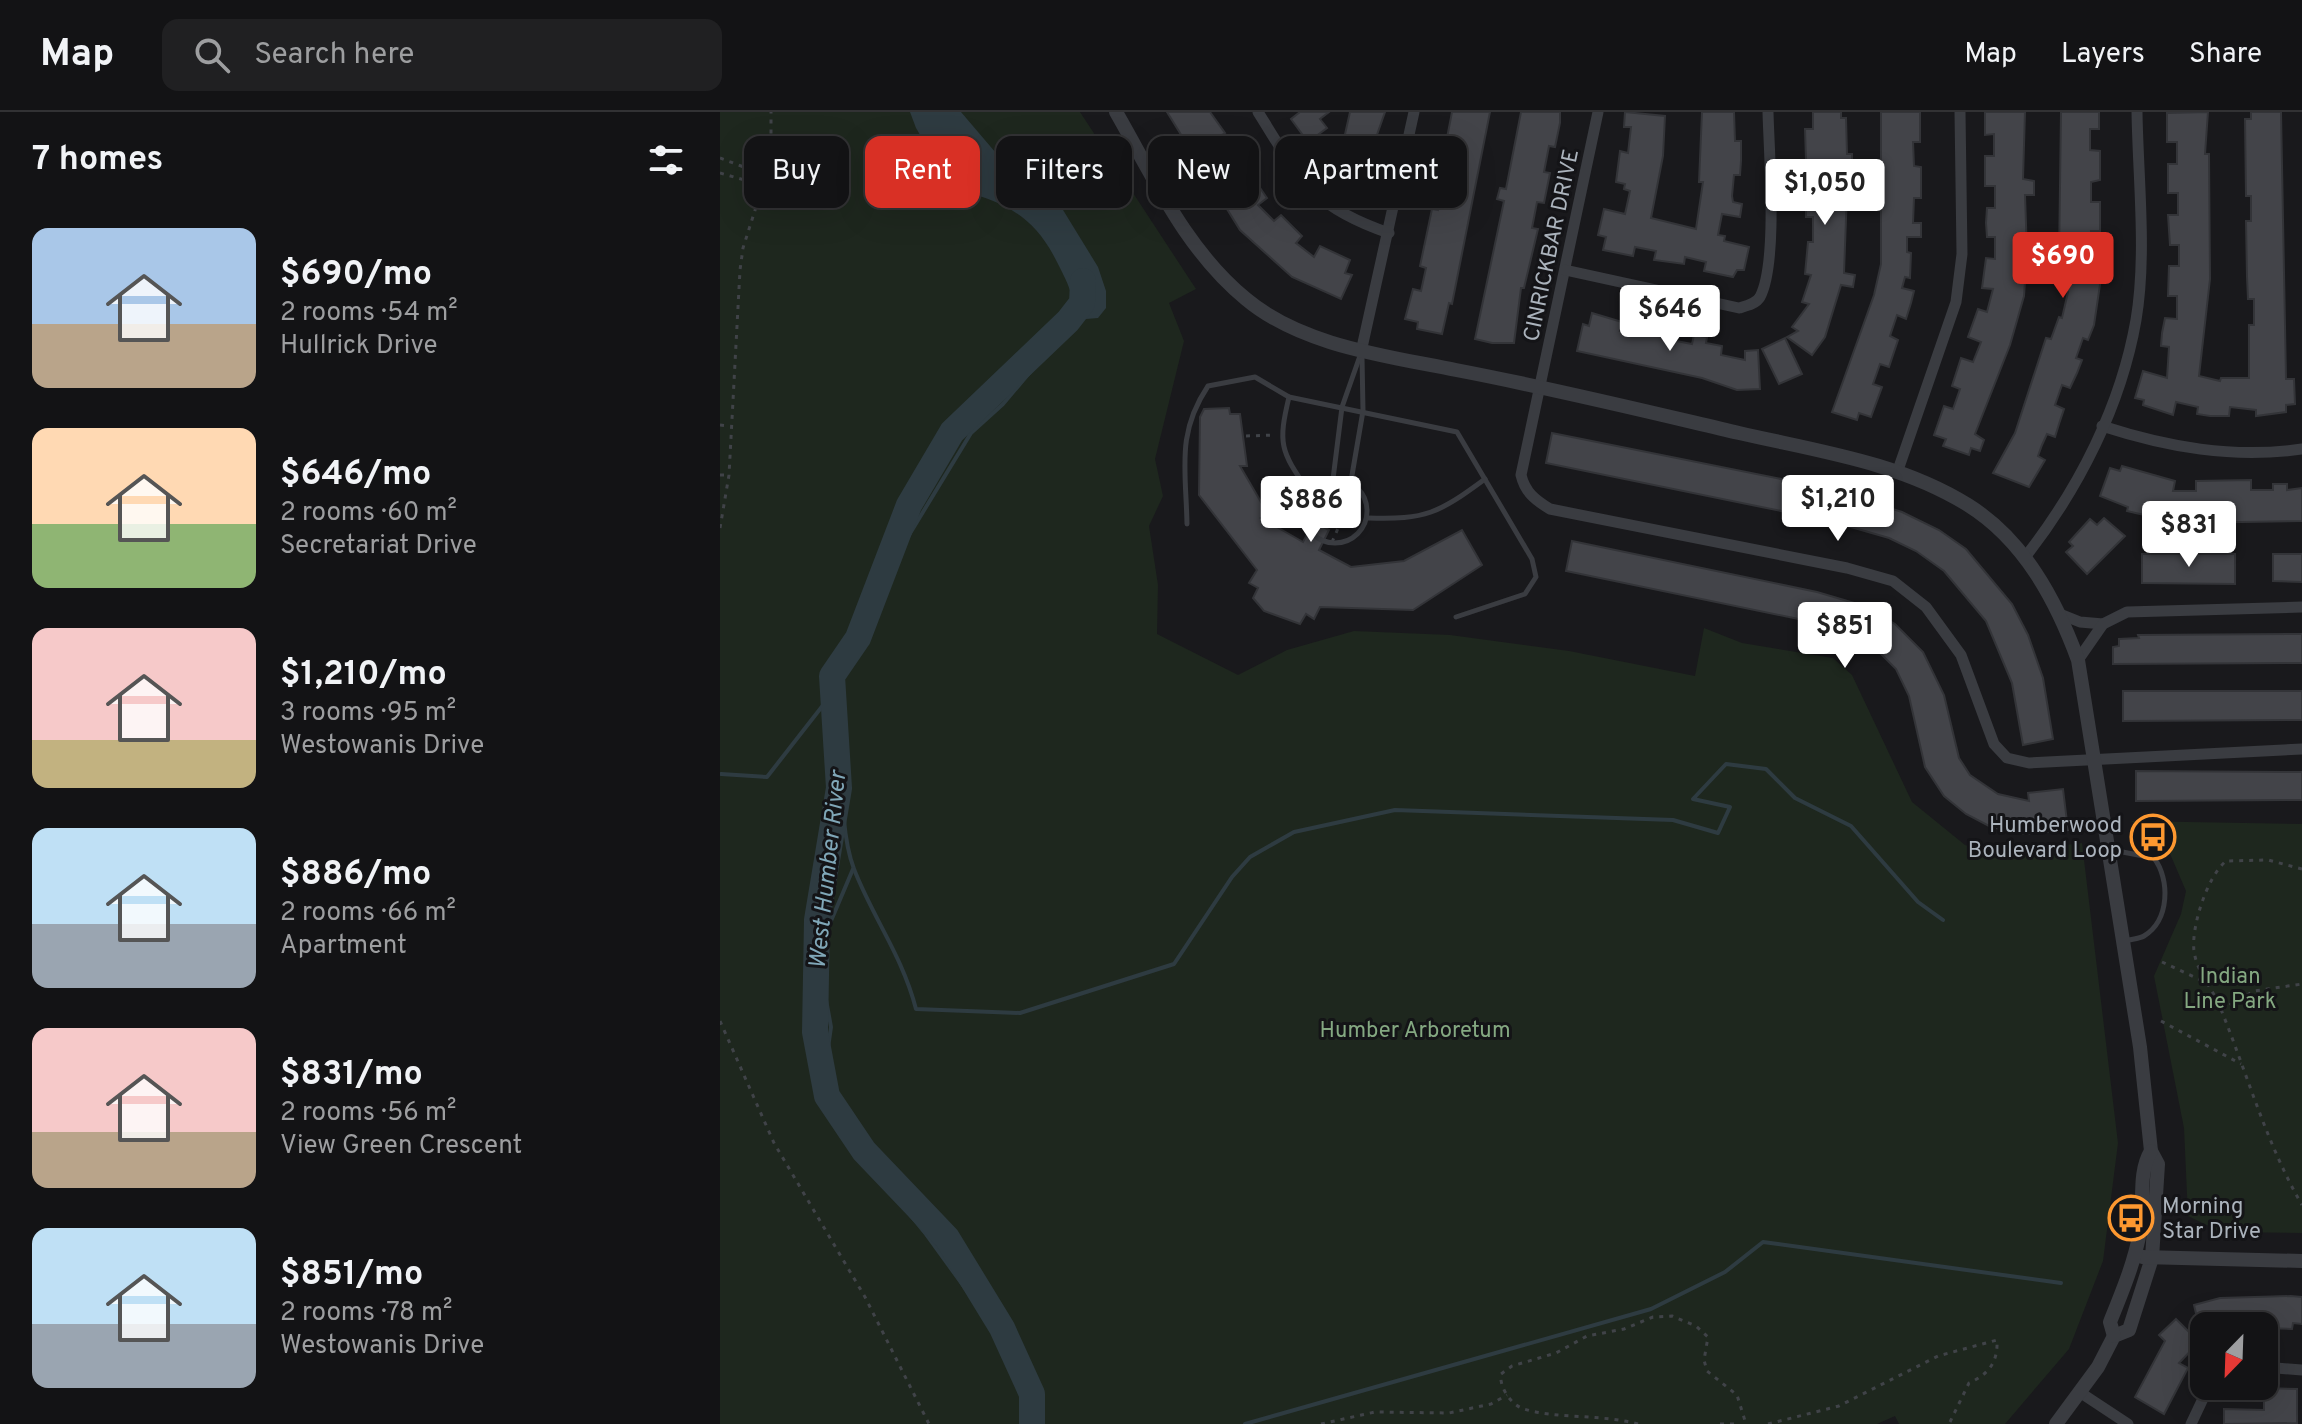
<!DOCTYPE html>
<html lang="en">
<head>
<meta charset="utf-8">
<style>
	body { margin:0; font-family:Overpass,sans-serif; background:#202022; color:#f1f3f6; height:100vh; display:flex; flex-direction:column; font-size:30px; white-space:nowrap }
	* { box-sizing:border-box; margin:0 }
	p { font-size:26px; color:#9d9ea0 }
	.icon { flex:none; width:44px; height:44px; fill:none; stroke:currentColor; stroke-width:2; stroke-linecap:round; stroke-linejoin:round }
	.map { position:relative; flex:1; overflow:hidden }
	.side { display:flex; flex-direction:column; background:#131315; width:720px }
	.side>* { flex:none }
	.hud { position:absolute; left:24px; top:24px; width:760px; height:72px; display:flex; gap:16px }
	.needle { width:52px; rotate:203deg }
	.tools { position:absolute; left:1470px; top:1200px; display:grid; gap:16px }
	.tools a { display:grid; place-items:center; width:88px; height:88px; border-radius:16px; background:#131315; box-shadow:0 8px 32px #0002,0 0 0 2px #323234; font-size:40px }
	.price { position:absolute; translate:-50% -68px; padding:0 18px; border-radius:8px; background:#fff; color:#222; font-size:26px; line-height:52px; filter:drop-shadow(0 2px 4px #0008) }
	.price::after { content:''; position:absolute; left:50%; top:48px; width:24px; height:18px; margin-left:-12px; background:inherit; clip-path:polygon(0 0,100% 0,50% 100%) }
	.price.selected { background:#d93025; color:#fff }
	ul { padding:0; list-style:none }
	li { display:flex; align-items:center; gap:24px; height:200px; padding:0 32px }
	li span { display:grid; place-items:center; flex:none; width:224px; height:160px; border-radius:16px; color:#555 }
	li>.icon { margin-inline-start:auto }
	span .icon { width:96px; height:96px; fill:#fffc; stroke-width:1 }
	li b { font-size:34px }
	h2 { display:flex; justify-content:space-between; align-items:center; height:96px; padding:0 32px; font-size:34px }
	.chip { padding:0 28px; border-radius:16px; background:#131315; box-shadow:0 8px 32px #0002,0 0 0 2px #323234; font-size:28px; line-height:72px }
	.chip.selected { background:#d93025; color:#fff }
	header { display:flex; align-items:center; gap:48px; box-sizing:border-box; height:112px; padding:0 40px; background:#131315; border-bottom:2px solid #323234 }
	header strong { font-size:38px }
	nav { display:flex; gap:44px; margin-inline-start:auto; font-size:28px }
	.search { width:560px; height:72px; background:#202022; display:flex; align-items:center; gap:20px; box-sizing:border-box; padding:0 28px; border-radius:16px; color:#9d9ea0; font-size:30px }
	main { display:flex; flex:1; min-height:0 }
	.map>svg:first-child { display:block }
	.green { fill:#1e271e }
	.water { fill:#2e3b41 }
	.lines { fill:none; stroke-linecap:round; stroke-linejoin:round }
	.stream { stroke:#2e3b41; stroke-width:4 }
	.river { stroke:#2e3b41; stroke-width:26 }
	.building { fill:#434449; stroke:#333438; stroke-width:2 }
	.path { stroke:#404348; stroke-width:3; stroke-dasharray:4 6; stroke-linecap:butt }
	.service { stroke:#3a3c41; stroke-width:5 }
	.minor { stroke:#3a3c41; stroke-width:11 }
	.tertiary { stroke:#3a3c41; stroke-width:14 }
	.labels { text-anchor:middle; stroke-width:6; stroke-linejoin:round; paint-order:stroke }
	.street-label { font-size:22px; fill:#abb3bc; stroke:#141417 }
	.poi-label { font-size:22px; fill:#abb3bc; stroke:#141417; text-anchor:end }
	.park-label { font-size:22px; fill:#84a881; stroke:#141417 }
	.water-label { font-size:24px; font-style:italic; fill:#80a7b8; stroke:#141417 }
</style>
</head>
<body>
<header>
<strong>Map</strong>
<div class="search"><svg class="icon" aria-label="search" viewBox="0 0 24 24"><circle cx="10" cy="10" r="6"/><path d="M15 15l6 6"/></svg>Search here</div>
<nav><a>Map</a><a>Layers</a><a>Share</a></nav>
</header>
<main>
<section class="side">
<h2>7 homes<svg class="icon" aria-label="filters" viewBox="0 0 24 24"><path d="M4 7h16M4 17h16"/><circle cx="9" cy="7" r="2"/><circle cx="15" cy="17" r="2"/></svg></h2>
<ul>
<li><span style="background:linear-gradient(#a9c7e8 60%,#b9a48a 0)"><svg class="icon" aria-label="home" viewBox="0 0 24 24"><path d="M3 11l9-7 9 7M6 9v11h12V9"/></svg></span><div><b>$690/mo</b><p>2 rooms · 54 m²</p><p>Hullrick Drive</p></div></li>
<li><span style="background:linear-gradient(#ffd9b3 60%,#8fb573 0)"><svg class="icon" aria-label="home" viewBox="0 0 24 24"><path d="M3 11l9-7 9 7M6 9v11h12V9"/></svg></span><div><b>$646/mo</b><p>2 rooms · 60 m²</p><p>Secretariat Drive</p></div></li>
<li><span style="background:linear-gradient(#f6c9c9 70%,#c2b280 0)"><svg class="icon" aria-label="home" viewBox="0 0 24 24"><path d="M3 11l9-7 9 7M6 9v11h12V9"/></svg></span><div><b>$1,210/mo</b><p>3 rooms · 95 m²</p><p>Westowanis Drive</p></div></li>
<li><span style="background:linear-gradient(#bfe0f5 60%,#9aa5b1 0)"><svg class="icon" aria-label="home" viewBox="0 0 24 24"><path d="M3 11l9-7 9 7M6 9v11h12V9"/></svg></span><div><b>$886/mo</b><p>2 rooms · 66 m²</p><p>Apartment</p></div></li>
<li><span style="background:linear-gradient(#f6c9c9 65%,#b9a48a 0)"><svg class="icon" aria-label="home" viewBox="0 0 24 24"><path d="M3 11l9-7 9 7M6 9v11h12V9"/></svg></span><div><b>$831/mo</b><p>2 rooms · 56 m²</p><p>View Green Crescent</p></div></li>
<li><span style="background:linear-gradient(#bfe0f5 60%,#9aa5b1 0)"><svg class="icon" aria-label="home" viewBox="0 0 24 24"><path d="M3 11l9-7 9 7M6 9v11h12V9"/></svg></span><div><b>$851/mo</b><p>2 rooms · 78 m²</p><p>Westowanis Drive</p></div></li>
</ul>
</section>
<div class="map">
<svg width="1582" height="1312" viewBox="0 0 1582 1312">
	<rect width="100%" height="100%" fill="#19191c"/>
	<!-- green -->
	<g class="green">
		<path d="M0,0H360L476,177L449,191L464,229L435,347L443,384L429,414L438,473L437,522L518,563L567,538L634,519L730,523L849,539L975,564L984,516L1022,531L1113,546L1132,563L1192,690L1245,733L1275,742L1362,731L1398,1031L1383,1149L1349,1237L1285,1312H1179L1175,1304L1157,1312H0Z"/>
		<path d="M1411,709L1582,712V1121L1501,1120L1468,1104L1464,1016L1434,864L1461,802L1466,779L1448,737Z"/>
	</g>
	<!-- water -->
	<path class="water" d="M190,0H241L293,61L332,80L378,155L386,179V196L378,206L354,208C354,182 349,174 337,150C312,100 282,90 231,75L196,16Z"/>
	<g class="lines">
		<!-- stream -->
		<g class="stream">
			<path d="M118,574C113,603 120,610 121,635C122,671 121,723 134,757C153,806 182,843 196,897L300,901L454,852L512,765L530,745L574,720L675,698L953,708L998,721L1010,695L973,687L1006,652L1046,657L1075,686L1131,714L1198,790L1223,808"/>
			<path d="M1,662L47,665L118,574L175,446L251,321L283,292L354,208"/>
			<path d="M133,757L91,856L105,882L111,915L105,957L112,992L150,1054L206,1122L287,1234L303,1279L309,1312"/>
			<path d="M525,1312L931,1197L1005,1160L1043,1130L1341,1171"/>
		</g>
		<!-- river -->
		<path class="river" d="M312,1312V1282L282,1216L227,1126L144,1039L107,984L95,920L97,808L119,676L112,564L138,526L189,393L232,320L348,209L362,191L363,169"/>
	</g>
	<!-- building -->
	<g class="building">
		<path d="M447,0H490L505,21L497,26L509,45L516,41L547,86L538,93L554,109L561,103L582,124L576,131L594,145L600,134L630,148L625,161L632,163L621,187L572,165L520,118Z"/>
		<path d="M580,0H609L600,7L607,16L588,30L571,7Z"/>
		<path d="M630,0H665L652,37L657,39L646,78L636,73L638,69L629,63L620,74L608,66L621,40Z"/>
		<path d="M732,0H770L732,192L729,191L722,222L697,217L698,210L685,207L693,177L701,179L706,156L700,154L712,97L718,98L723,73L718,72Z"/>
		<path d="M801,0H840V11L835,35L829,34L824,60L830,61L824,91L817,90L812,116L818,117L804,176H801L794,231H772L755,227L784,89L777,87L780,76L786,77Z"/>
		<path d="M905,0L945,4L943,44L931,106L976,117L983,70H979L982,0H1014L1015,29H1021V49L1020,63H1014L1012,84L1013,90L1022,92L1020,105L1002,102L998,123L1005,124L1004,129L1029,135L1024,158H1017L1013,165L984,159L986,150L965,145L964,152L934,148L936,139L915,135L913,144L883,138L886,125L878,123L884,97L905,102L910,79L904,77L905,72L896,70L900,39L908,41L911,15H904Z"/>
		<path d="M1093,0H1121V6H1126L1127,42H1132V53H1128L1124,161L1135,163L1133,175L1121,173L1105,225L1092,243L1067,225L1078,219L1072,215L1089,192L1082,190L1091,163L1085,162L1088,130H1093V105H1086V74L1096,73L1095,48H1086L1085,17H1093Z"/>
		<path d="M1161,0H1200V30H1193L1194,54L1201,55V86H1194L1193,111H1201V125H1187V140L1191,141L1190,166L1185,165L1182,176L1194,179L1191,191L1186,207L1177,203L1170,224L1178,228L1169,255L1160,252L1153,272L1162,275L1151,305L1139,301L1137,308L1112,300L1154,183L1161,152Z"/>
		<path d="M1265,0H1305L1303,67L1314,69V83H1305L1307,141L1304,184L1290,233L1255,322L1264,328L1260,339L1251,336L1249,343L1223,334L1226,327L1214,323L1224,294L1233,297L1240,277L1232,274L1241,246L1253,250L1261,230L1248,225L1258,197L1267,200L1273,177L1262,176L1266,146L1275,147V125H1267L1266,111L1267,96H1275V74H1265V44H1274V22L1265,23Z"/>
		<path d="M1341,0H1379V17H1370V38L1380,39V68L1371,70V90H1380V119H1371L1372,154H1381V166L1374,213L1368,228L1363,226L1356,246L1362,248L1357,261L1350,276L1342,273L1335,293L1344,297L1339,312L1335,325L1327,322L1322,333L1318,344L1325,348L1309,375L1273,361L1295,321L1326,226L1331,227L1339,205L1342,206L1348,180L1343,179L1346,154L1339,148Z"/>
		<path d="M1488,0L1485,42H1489L1490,167L1479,264L1500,269L1501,266H1529V213H1534V187H1528L1527,165L1526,109H1531V84H1526L1525,7H1531V0H1561L1566,267H1574L1575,292L1566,293V300L1536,304V298L1510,295L1509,304H1490L1477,302L1478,295L1456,290L1453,303L1423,293L1424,288L1415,286L1423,259L1447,266L1449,235L1441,234L1442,221L1445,206L1457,207V184H1448L1449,154H1459V133H1450L1448,103H1458V81H1448V52H1457V30H1447V1Z"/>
		<path d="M872,201L902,210L900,219L922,223L924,212L952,220L951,228L972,232L974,223L987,225L986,231L1002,234L1001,243L1025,248V239L1038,238L1040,277L1017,278L982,266L857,239L863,212L869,214Z"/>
		<path d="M1065,226L1082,262L1059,272L1042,237Z"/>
		<path d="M509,296L510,302H520L527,354H520L548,402L541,406L583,430L594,410L609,418L599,438L631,455L684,449L742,418L762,453L693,498L600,495L594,507L586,502L580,512L544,499L533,486L538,476L529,471L537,458L479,383L480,305L484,297Z"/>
		<path d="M832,321L1111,377L1182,400L1219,418L1246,437L1292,492L1308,523L1323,566L1333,627L1303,633L1292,571L1266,509L1224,459L1196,439L1169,426L1110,409L826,351Z"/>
		<path d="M1402,354L1455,369L1453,379H1476V369L1531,368V378H1553V372H1567V378L1582,376V409L1458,411L1407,399L1408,395L1380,384L1390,356L1400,359Z"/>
		<path d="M1384,406L1405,424L1367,462L1346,440L1353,434L1349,430L1370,407L1377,413Z"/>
		<path d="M852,429L1097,480L1141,493L1175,512L1203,540L1224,583L1239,646L1250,663L1278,682L1309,689L1308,681L1343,677L1348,718L1305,722L1271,715L1246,702L1224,684L1205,655L1189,584L1176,557L1153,534L1128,521L1093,510L846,459Z"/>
		<path d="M1422,442H1515V472L1422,471Z"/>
		<path d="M1553,442H1582V470L1553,469Z"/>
		<path d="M1582,522V551L1393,552V535L1399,534V527L1419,526L1418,523Z"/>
		<path d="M1403,579H1582V608L1403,609Z"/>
		<path d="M1416,659L1582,660V688L1416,689Z"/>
		<path d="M1571,1184L1582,1185V1212L1573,1211L1572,1217L1479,1214L1474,1193L1500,1186Z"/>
		<path d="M1456,1207L1479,1230L1459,1251L1468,1256L1444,1302L1415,1285L1445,1229L1439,1223Z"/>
		<path d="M1544,1276L1577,1277V1311L1504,1312V1297L1544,1298Z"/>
	</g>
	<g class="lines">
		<!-- path -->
		<g class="path">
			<path d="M0,46L45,63"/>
			<path d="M0,61L42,73"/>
			<path d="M0,313L10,314"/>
			<path d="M526,324L554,323"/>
			<path d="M0,363H9"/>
			<path d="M609,387L627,396"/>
			<path d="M600,404L618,412"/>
			<path d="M548,408L574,395L582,397"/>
			<path d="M0,416L9,363L20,158L23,136L51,48V0"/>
			<path d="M588,416L596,410L613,376"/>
			<path d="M612,430L627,396L642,382"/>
			<path d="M1582,757L1548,748L1506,749C1487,765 1471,815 1474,839C1477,861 1492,875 1500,895C1527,961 1546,1031 1582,1093"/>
			<path d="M1442,850L1485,870"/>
			<path d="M1501,898L1534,879L1582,872"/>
			<path d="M0,909L54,1031L145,1185L209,1312"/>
			<path d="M1441,909L1521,952"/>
			<path d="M601,1312L655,1300L729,1301L771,1292L787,1283"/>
			<path d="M918,1312C881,1302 836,1307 804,1297C791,1293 779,1275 781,1262L792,1254L836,1241L867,1224L904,1217L933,1205L952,1204L976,1214L988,1225L984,1248L987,1259L1017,1283L1026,1312"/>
			<path d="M1000,1312H1017"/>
			<path d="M1048,1312L1119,1294L1218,1244L1277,1228C1278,1250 1269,1262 1249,1271L1229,1312"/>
		</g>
		<!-- service -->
		<g class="service">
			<path d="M569,285C558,331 560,339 588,378"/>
			<circle cx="615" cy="399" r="32"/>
			<path d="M613,367L622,295L641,241"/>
			<path d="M631,369L643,299L642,245"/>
			<path d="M648,406C706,408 719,401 765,367"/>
			<path d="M467,412C466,357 456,322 488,274L535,265L569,285L737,320L812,447L816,465L805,482L736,505"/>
			<path d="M1392,738L1434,746C1450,767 1450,808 1424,824C1419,827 1410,827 1405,829"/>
		</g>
		<!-- minor -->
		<g class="minor">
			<path d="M538,0C580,67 590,94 669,121"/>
			<path d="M878,0L801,363C805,380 815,388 830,397L1127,456L1173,469L1206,495L1241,543L1274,632L1287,646L1309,651L1582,637"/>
			<path d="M845,158L1019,196C1026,194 1036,192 1040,185C1058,151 1049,42 1048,0"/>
			<path d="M641,240L694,0"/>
			<path d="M1382,314C1447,335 1513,347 1582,337"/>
			<path d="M1178,358L1236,190L1242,142L1240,0"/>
			<path d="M1306,444C1359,376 1401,294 1416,208C1427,143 1418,66 1417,0"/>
			<path d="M1340,502L1360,510L1383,512"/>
			<path d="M1358,548L1383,512L1407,500L1582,495"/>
			<path d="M1544,1255L1582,1258"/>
			<path d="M1361,1281L1408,1312"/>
			<path d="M1471,1312L1489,1274"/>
		</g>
		<!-- tertiary -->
		<g class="tertiary">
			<path d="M396,0C434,66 466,138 526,187C582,234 667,244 736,258C831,276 925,299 1019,321C1097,339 1179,350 1248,393C1304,428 1336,488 1358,548L1420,935L1431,1039L1438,1052L1432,1146L1409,1218L1394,1224L1378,1255L1336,1312"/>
			<path d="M1422,1145L1582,1149"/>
			<path d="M1394,1224L1390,1210C1402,1180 1414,1152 1420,1120C1425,1093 1417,1062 1431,1039"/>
		</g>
	</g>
	<!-- icons -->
	<defs>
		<g id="bus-ring" transform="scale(2.3)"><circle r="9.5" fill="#141417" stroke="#fd9830" stroke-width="1.5"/><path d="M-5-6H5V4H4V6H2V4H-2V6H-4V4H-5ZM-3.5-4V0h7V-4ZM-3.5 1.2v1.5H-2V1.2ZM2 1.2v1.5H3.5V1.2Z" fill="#fd9830"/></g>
	</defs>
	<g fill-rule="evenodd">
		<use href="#bus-ring" x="1433" y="725"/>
		<use href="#bus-ring" x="1411" y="1106"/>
	</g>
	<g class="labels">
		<!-- street labels -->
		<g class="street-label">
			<text transform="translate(830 133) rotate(-78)" y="8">CINRICKBAR DRIVE</text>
		</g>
		<!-- poi labels -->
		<g class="poi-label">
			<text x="1402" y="720">Humberwood<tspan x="1402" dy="25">Boulevard Loop</tspan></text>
			<text x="1442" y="1101" text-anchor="start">Morning<tspan x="1442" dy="25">Star Drive</tspan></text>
		</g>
		<!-- park labels -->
		<g class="park-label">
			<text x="1510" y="871">Indian<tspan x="1510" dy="25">Line Park</tspan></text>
			<text x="695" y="925">Humber Arboretum</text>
		</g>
		<!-- water labels -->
		<g class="water-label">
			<text transform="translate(107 758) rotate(-84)" y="8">West Humber River</text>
		</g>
	</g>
</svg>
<div class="tools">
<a><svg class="needle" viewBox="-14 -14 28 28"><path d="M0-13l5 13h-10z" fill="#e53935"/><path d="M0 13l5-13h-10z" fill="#9d9ea0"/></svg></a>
</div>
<b class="price" style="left:1105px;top:115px">$1,050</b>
<b class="price selected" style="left:1343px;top:188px">$690</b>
<b class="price" style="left:950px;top:241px">$646</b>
<b class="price" style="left:1118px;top:431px">$1,210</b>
<b class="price" style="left:591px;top:432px">$886</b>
<b class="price" style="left:1469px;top:457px">$831</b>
<b class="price" style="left:1125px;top:558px">$851</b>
<div class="hud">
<a class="chip">Buy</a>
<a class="chip selected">Rent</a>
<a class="chip">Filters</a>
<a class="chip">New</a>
<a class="chip">Apartment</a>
</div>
</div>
</main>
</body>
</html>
